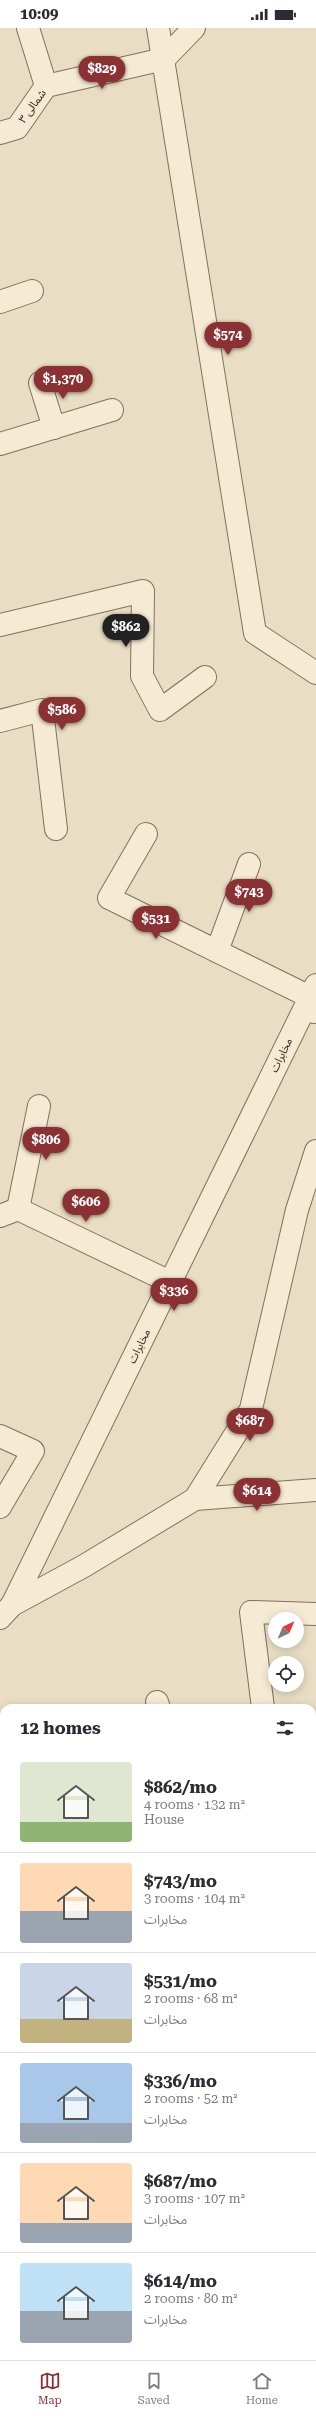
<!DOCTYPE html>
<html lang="en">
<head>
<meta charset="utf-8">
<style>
	body { margin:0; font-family:"Roboto Serif","Noto Sans Arabic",serif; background:#f2f2f3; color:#2b2b33; height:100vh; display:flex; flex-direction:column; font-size:15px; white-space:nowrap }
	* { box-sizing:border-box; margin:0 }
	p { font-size:13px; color:#7c7c81 }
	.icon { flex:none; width:22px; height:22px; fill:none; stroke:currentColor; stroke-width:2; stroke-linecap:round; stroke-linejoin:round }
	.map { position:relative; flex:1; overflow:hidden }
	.drawer { position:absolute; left:0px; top:1676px; width:316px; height:656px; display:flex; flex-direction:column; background:#fff; border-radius:12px 12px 0 0; box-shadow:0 2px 10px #0003 }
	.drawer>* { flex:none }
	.needle { width:26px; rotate:44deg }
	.tools { position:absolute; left:268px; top:1584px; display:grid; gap:8px }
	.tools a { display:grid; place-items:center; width:36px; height:36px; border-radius:50%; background:#fff; box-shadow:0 2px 10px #0003; font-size:20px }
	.price { position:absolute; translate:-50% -34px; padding:0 9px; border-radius:14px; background:#8b3133; color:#fff; font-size:13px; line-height:26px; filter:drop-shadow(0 1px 2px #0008) }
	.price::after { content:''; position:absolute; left:50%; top:24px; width:12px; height:9px; margin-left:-6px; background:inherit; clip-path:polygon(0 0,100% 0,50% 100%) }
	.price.selected { background:#222; color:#fff }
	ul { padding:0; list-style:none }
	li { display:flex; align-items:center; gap:12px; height:100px; padding:0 20px }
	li+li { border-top:1px solid #e1e1e2 }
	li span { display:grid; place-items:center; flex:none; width:112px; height:80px; border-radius:4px; color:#555 }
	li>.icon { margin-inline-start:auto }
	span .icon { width:48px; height:48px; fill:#fffc; stroke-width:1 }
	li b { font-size:17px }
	h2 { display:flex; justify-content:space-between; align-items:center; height:48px; padding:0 20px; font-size:17px }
	.status { display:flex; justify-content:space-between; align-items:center; height:28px; padding:0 20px; background:#fff; direction:ltr }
	.status svg { height:11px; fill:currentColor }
	.dock { display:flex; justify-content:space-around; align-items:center; height:56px; border-top:1px solid #e1e1e2; background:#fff; font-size:11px; color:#7c7c81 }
	.dock a { display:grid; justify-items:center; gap:2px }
	.dock .selected { color:#8b3133 }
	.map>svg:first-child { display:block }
	.green { fill:#c1c698 }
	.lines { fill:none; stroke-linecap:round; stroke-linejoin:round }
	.minor-casing { stroke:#82705c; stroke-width:24 }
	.minor { stroke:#f5ebd5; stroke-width:22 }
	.labels { text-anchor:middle; stroke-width:3; stroke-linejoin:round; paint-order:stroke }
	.street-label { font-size:11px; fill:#33281e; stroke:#f2e8d2 }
</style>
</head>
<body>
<div class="status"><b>10:09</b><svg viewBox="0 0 49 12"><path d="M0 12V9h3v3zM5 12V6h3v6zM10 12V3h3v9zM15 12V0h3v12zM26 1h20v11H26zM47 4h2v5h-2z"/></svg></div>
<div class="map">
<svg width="316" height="2332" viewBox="0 0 316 2332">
	<rect width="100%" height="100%" fill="#e9dec3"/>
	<!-- green -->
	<rect class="green" x="0" y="1864" width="4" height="150"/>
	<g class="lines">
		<!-- minor casing -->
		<g class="minor-casing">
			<g id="minor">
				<path d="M28,0L46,58"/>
				<path d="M158,0L255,605L316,645"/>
				<path d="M0,105L17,100L46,58L164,31L194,0"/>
				<path d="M0,274L32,263"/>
				<path d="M40,355L54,400"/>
				<path d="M0,416L112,382"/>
				<path d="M0,597L143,563L142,648L160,682L205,649"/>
				<path d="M0,693L42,682L56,801"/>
				<path d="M146,806L109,870L310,969L314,984"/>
				<path d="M217,923L249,836"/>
				<path d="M18,1181L39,1078"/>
				<path d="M0,1188L18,1181L170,1254"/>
				<path d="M0,1408L33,1423L0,1479"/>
				<path d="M195,1471L316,1462"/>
				<path d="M12,1577L84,1538L195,1471L251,1381L297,1182L316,1123"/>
				<path d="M0,1590L12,1577L316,957"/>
				<path d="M157,1674L159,1680"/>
				<path d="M263,1680L251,1584L316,1586"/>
				<path d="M0,1841L4,1851"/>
				<path d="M312,1845H316"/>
				<path d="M312,1947L316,1948"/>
				<path d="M312,1984H316"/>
				<path d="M0,2025L4,2024"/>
				<path d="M312,2246L316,2245"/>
				<path d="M81,2328L84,2332"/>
				<path d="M273,2328L275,2332"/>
			</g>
		</g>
		<!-- minor -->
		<use href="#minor" class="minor"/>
	</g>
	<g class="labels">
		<!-- street labels -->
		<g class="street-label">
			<text transform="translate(32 78) rotate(-54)" y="4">۳ شمالی</text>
			<text transform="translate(281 1027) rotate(-64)" y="4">مخابرات</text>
			<text transform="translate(139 1318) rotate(-64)" y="4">مخابرات</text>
		</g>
	</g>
</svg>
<div class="tools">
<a><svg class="needle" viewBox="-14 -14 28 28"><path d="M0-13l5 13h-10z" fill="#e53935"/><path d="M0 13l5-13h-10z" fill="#7c7c81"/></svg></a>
<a><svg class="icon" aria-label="locate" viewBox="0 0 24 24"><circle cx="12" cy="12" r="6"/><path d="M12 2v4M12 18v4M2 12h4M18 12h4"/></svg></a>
</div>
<b class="price" style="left:102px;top:62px">$829</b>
<b class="price" style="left:228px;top:328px">$574</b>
<b class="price" style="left:63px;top:372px">$1,370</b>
<b class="price selected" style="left:126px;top:620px">$862</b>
<b class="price" style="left:62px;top:703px">$586</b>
<b class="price" style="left:249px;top:885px">$743</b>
<b class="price" style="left:156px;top:912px">$531</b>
<b class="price" style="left:46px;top:1133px">$806</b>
<b class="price" style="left:86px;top:1195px">$606</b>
<b class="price" style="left:174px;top:1284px">$336</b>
<b class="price" style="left:250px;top:1414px">$687</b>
<b class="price" style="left:257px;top:1484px">$614</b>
<section class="drawer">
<h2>12 homes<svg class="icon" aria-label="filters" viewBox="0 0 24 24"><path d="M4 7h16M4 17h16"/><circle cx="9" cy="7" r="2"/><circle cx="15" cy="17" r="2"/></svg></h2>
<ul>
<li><span style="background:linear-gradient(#dfe7d0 75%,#8fb573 0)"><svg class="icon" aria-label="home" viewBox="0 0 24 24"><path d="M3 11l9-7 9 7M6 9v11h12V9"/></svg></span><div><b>$862/mo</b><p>4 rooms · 132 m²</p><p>House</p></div></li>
<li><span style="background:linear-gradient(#ffd9b3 60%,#9aa5b1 0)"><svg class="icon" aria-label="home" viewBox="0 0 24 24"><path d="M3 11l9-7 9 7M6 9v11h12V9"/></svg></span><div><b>$743/mo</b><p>3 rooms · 104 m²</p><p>مخابرات</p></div></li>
<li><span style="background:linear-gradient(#c9d6e8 70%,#c2b280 0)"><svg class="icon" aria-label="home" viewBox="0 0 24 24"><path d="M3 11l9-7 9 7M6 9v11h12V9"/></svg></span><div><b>$531/mo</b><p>2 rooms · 68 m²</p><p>مخابرات</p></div></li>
<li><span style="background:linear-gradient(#a9c7e8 75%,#9aa5b1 0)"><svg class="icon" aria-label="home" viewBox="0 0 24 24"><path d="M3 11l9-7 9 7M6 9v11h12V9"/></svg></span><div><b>$336/mo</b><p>2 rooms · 52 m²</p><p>مخابرات</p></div></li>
<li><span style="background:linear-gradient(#ffd9b3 75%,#9aa5b1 0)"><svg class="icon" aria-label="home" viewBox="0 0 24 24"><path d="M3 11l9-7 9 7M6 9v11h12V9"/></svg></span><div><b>$687/mo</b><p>3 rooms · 107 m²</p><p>مخابرات</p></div></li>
<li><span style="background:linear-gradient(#bfe0f5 60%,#9aa5b1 0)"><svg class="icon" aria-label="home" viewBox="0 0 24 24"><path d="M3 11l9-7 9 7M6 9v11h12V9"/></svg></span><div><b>$614/mo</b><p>2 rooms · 80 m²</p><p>مخابرات</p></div></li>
</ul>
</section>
</div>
<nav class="dock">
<a class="selected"><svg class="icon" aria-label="map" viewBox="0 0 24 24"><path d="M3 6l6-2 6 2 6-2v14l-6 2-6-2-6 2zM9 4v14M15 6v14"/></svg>Map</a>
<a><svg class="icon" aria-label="saved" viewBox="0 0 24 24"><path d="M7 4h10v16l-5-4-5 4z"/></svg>Saved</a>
<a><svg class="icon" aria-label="home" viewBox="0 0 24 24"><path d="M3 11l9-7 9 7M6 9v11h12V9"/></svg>Home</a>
</nav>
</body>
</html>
